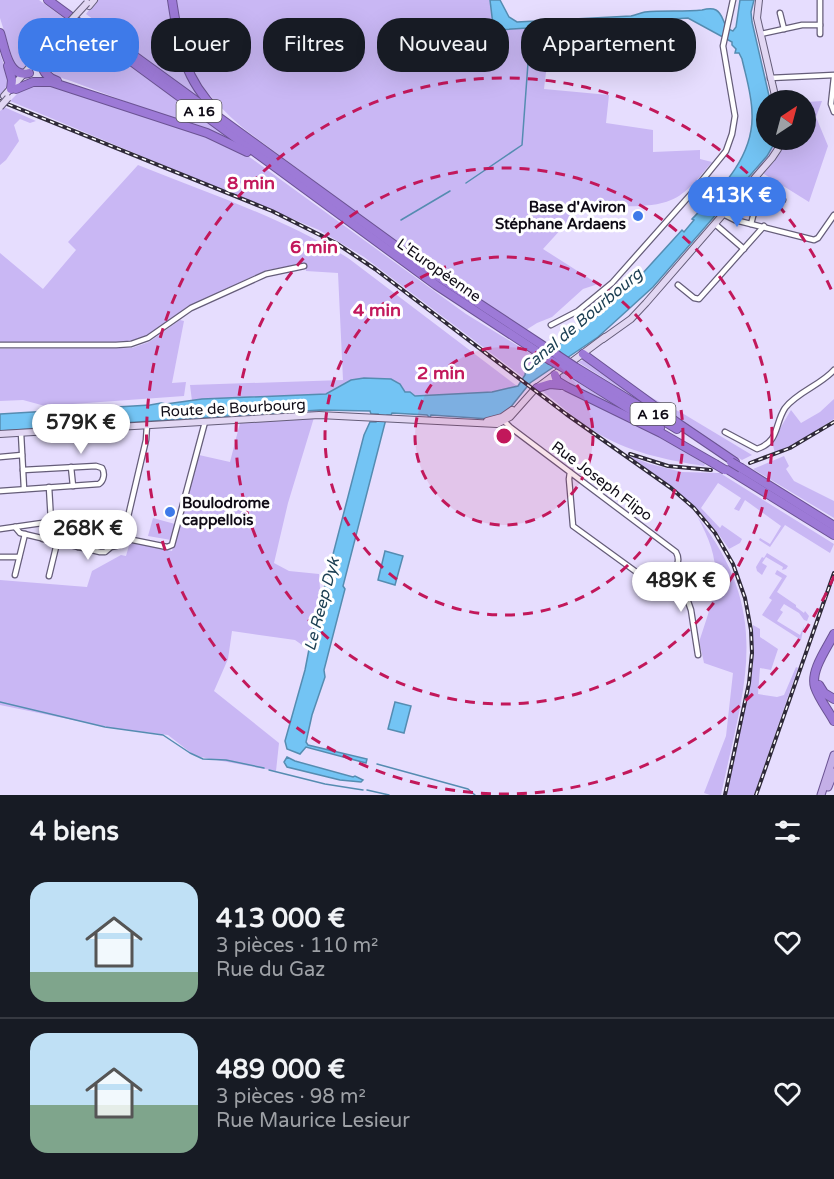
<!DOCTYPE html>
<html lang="fr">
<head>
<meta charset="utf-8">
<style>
	body { margin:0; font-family:"Varela Round",sans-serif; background:#242831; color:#f1f3f6; height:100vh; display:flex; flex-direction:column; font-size:22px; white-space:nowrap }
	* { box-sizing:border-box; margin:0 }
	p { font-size:20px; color:#9ea1a6 }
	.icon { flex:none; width:33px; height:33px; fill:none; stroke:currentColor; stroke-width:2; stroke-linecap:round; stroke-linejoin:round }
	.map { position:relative; height:795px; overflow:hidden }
	.side { display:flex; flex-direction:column; background:#171b24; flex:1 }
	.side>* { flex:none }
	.guide { position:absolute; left:18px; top:18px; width:798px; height:54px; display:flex; gap:12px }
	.needle { width:39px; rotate:36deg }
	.fabs { position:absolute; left:756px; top:90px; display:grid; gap:12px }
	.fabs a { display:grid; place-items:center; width:60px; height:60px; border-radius:50%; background:#171b24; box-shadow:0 6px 24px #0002; font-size:30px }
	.price { position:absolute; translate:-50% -51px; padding:0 14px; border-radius:21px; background:#fff; color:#222; font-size:20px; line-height:39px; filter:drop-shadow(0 2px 3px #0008) }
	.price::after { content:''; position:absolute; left:50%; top:36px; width:18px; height:14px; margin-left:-9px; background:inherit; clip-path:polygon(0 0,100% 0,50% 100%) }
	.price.active { background:#3e7ae9; color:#fff }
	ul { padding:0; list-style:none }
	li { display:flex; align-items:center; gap:18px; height:150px; padding:0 30px }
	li+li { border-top:2px solid #363941 }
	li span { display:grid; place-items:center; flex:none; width:168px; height:120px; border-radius:18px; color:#555 }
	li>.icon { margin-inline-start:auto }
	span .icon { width:72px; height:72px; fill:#fffc; stroke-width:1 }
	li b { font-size:26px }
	h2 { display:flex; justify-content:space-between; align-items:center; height:72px; padding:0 30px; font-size:26px }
	.pill { padding:0 21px; border-radius:24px; background:#171b24; box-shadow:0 6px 24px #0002; font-size:21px; line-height:54px }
	.pill.active { background:#3e7ae9; color:#fff }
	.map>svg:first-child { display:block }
	.green { fill:#c9b7f4 }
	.water { fill:#73c4f4; stroke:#558cb1; stroke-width:1.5 }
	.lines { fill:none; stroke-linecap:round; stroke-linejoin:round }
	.stream { stroke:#558cb1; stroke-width:1.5 }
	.street-casing { stroke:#655d79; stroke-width:7 }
	.secondary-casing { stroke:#655d79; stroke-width:8 }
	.primary-casing { stroke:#6b5393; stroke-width:9 }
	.highway-casing { stroke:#6b5393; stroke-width:10 }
	.street { stroke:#fff; stroke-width:4.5 }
	.secondary { stroke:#e2d7f3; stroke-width:6 }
	.primary { stroke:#c4afe7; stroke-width:7 }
	.highway { stroke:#9d7ad7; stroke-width:8 }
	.rail-casing { stroke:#2f2a39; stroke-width:4 }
	.rail { stroke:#fff; stroke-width:1.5; stroke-dasharray:4.5; stroke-linecap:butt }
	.secondary-bridge-casing { stroke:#655d79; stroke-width:8; stroke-linecap:butt }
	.highway-bridge-casing { stroke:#6b5393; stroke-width:10; stroke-linecap:butt }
	.secondary-bridge { stroke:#e2d7f3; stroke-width:6 }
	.highway-bridge { stroke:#9d7ad7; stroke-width:8 }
	.ring { fill:none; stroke:#c2185b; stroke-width:3; stroke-dasharray:10 8 }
	.poi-dot { fill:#3e7ae9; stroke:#fff; stroke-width:2 }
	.labels { text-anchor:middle; stroke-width:6; stroke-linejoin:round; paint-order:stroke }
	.shield { fill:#fff; stroke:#57545c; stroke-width:1.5 }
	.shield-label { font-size:14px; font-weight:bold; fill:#0f0b16 }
	.poi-label { font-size:15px; font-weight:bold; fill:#0f0b16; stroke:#fff; text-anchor:end }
	.street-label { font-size:15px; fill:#0f0b16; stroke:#fff }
	.water-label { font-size:16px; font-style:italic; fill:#1d4054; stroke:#fff }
	.centre { fill:#c2185b; stroke:#fff; stroke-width:3 }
	.ring-label { font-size:18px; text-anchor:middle; font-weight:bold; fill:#c2185b; stroke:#fff; stroke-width:6; stroke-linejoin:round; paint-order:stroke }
</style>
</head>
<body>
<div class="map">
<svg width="834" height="795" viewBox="0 0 834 795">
	<rect width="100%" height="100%" fill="#e6ddfe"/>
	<!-- green -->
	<g class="green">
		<path d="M0,0H39L68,21L24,71L16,69L0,18Z"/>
		<path d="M97,0H170L180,58L184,71L202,100L86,14Z"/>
		<path d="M176,0H490L493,25L497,30L527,27L551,30L544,89L609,95L606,123L653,130V152L700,150V159L712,162C701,175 687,194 671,200C649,210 608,205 583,205L543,249L598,284L583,289L552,317L537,323L526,330L429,266L243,128C196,86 182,63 176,0Z"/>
		<path d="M75,25L76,27L234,142L71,81C56,76 48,74 48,57Z"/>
		<path d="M0,53C5,69 13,83 0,97Z"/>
		<path d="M46,84L213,139L248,156L466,314L541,360L526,372L524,378L364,257L319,230L10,101L24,87Z"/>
		<path d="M822,101L816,117L828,146L809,202L756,169L770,152L775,140H806V102Z"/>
		<path d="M4,107L36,121L30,123L20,119L14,125L19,141L6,160L0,165V111Z"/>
		<path d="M138,165C208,193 283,218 348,258L517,386L492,392L415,396L410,392H405L400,384L391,379L364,378L351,380L326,394L192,401L190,385L343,380L338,273L306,271L305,264L267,270L249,278L187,307L154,332L140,339L114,343L0,342V253L43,289L76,250L68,242Z"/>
		<path d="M180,320L184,321L172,383L186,382L184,396L45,406L23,400L0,401V349L132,348L149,342Z"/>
		<path d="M586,359L639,397L637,399L578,362Z"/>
		<path d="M562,373L647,425L558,379Z"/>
		<path d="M633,386L654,399L682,413L752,455L742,460L680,422Z"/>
		<path d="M551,388L566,391L670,442L705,464L704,466C666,460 627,452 594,431C575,419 559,404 542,391Z"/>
		<path d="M834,399V419L800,441L775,453L772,442L791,410L801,423L820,412Z"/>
		<path d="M316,411L288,503L274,563L289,571L319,574L321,603L305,647L295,640L232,631L228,659L214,691L279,743L276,771L195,756L168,735L112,728L0,705V580L87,587L92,571L121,555L126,556L130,542L172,551L199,455L230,462L242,415Z"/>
		<path d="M625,454L650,464L682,472L720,473L834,544L830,553L785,525L770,547L759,540L760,538L770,544L781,526L745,500L739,511L734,509L741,498L718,483L701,508L720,528L722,525L742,539L740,543L729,549C699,504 668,484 625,454Z"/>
		<path d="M784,456L789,466L786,469L794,481L834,501V518L753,469Z"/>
		<path d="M697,516C774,615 744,685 721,795H710L704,793L726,736L733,673L704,663L700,645V639C717,588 725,566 697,516Z"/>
		<path d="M153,518L175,524L171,540L148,536Z"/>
		<path d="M767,553L788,566L786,569L782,570L783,567L766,557L762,563L767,566L762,575L757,571L756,567L762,557L764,558Z"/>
		<path d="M777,570L787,576L777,592L796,605V607L804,613L805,611L809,616L807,621L804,620L799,613L784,604L780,610L783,612L777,621L800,635L804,626L801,640L762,615L772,600L769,598L782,578L775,574Z"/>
		<path d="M753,625L760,629V637L778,649L771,670L760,668L758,694L777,697L784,695L796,667L798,668L754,795H727L753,667Z"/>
	</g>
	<!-- water -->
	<g class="water">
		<path d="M490,0H500L509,17L517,22L631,16C636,15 640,13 645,12C664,10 683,12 702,10C706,9 712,8 716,10C725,15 722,28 733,31L736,27L740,0H754L751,12L752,22L770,100H766V140H775V142L767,156L653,287L598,337L530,383L506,413L489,419L431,415L430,418L427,415L392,413L391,415H387L343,586L345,589L324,670L325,677L312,715L306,742L308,745L367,759L366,763L306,747L300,754L287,749L285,741L305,670L311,639L364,435L370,422H376L378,414H371L370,411L320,410L0,431V414L150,405L161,403L166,404L202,399L326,394L351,380L364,378L391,379L400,384L405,392H410L415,396L492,392L518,386L525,375L526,369L604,311L642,274L682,230L684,232L694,220L692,219C720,190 754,157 752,114C752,95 746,77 742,59L739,53H735L736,49L732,45V42L688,18L497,30L493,25Z"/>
		<path d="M385,551L403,556L395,585L378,580Z"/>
		<path d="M395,702L411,706L404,733L388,729Z"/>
		<path d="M287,757L295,761L353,777L355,776L363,780L361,782L340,780L287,767L284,762Z"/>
	</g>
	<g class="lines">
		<!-- stream -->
		<g class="stream">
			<path d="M466,183L522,145L528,63V26"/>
			<path d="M401,220L450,191"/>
			<path d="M0,702L105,727L163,735L190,753L203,759L226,760L264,768"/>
			<path d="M377,764L468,789L475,795"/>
			<path d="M269,770L325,784L363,790"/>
			<path d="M367,790L389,795"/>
		</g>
		<!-- street casing -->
		<g class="street-casing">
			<g id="street">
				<path d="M820,0V34"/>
				<path d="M780,13L784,29"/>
				<path d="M761,34L802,25H820"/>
				<path d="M834,77L831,104L834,112"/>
				<path d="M770,78L834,75"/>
				<path d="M723,214L735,220L814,240L818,238L834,215"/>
				<path d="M715,224L744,249"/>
				<path d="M751,224L755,209L768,196L783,200"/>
				<path d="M678,285L694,298L699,299L764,226"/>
				<path d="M551,325L578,311L612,283L691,194L726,151L732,134L735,116L723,46L733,0"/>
				<path d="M0,345H116L131,344L148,338L191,308L266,274L304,266"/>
				<path d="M503,420L510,427L676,552C683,564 671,576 664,585L657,587L573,526L569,479L570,472"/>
				<path d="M725,432L757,449C780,441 774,425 785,408C797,392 821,385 834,370"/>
				<path d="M21,433L24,489"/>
				<path d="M0,457L22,455"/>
				<path d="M71,467L73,486"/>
				<path d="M49,487L51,521"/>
				<path d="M0,491L99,484C104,481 105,473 102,468L96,466L23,470"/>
				<path d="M15,527L20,533L100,552H105L111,547L120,545L123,538L146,440L147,425"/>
				<path d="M0,529L70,519L125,531"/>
				<path d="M123,538L167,547L172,545L205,422"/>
				<path d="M43,539L47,522"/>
				<path d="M78,547L85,521"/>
				<path d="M0,557H19"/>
				<path d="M676,567L691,610L698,655"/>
				<path d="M15,575L25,534"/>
				<path d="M49,576L57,543"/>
			</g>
		</g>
		<!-- secondary casing -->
		<g class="secondary-casing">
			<g id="secondary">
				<path d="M759,0L757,18L776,100"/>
				<path d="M89,6L94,0"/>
				<path d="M52,42L63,29"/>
				<path d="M4,96L45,50"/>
				<path d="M603,339L631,319L646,303L772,158L778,149L781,140"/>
				<path d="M487,421L502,417L512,410"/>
				<path d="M0,434L319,415L497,424L510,417L534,390L605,337"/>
			</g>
		</g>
		<!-- primary casing -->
		<g class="primary-casing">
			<g id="primary">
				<path d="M828,787L834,772"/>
				<path d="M821,795L834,755"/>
			</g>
		</g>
		<!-- highway casing -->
		<g class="highway-casing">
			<g id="highway">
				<path d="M48,0L436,285L550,360"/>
				<path d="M172,0C179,45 183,78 217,111"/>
				<path d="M0,33C5,48 8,79 29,73"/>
				<path d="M54,40C43,55 34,72 57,81"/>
				<path d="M133,55L437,276L557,355"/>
				<path d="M8,66L12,80L11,89"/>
				<path d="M16,89L33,82H51L207,133L247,152"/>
				<path d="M583,354L679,424L735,462"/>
				<path d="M575,367L677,429"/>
				<path d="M569,371L660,428"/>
				<path d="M555,375L557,381L567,387L661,433L715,464"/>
				<path d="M537,388L550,384L561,385"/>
				<path d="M741,468L834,526"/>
				<path d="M729,470L834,535"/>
				<path d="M834,634C827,648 810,671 815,687C819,699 828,710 834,721"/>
				<path d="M819,685L824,693L834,699"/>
			</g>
		</g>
		<!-- street -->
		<use href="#street" class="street"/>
		<!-- secondary -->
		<use href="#secondary" class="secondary"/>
		<!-- primary -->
		<use href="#primary" class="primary"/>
		<!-- highway -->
		<use href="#highway" class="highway"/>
		<!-- rail casing -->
		<g class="rail-casing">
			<g id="rail">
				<path d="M0,101L272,211L336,243L375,269L566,414L671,488L694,508L715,533L733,564L745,598L751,630L752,653L749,683L725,795"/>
				<path d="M630,454L668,466L711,470"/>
				<path d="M750,463L790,448L834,422"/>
				<path d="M756,795L834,573"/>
			</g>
		</g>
		<!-- rail -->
		<use href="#rail" class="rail"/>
		<!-- secondary-bridge casing -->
		<g class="secondary-bridge-casing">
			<g id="secondary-bridge">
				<path d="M63,29L87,3"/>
				<path d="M0,107L8,98"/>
			</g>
		</g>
		<!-- highway-bridge casing -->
		<g class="highway-bridge-casing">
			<g id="highway-bridge">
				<path d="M557,355L575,367"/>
				<path d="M550,360L569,371"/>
				<path d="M731,462L741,468"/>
				<path d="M715,464L725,470"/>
			</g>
		</g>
		<!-- secondary-bridge -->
		<use href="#secondary-bridge" class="secondary-bridge"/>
		<!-- highway-bridge -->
		<use href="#highway-bridge" class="highway-bridge"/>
	</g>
	<!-- distance rings -->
	<circle cx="504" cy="436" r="89" fill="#c2185b" fill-opacity=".12"/>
	<g class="ring">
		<circle cx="504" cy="436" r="89"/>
		<circle cx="504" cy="436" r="179"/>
		<circle cx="504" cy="436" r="268"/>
		<path d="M834 576A358 358 0 1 1 834 296"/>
	</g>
	<!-- markers -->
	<g class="poi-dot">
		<circle cx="638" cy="216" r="6"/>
		<circle cx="170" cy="512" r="6"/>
	</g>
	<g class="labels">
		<!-- shield labels -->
		<g class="shield">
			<rect x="176.5" y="100" width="45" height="22" rx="4.5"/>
			<rect x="630.5" y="403" width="45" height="22" rx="4.5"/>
		</g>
		<g class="shield-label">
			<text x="199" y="116">A 16</text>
			<text x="653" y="419">A 16</text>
		</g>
		<!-- poi labels -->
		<g class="poi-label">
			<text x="626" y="212">Base d'Aviron<tspan x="626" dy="17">Stéphane Ardaens</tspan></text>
			<text x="182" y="508" text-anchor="start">Boulodrome<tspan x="182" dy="17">cappellois</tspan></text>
		</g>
		<!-- street labels -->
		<g class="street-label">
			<text transform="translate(439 270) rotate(35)" y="5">L'Européenne</text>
			<text transform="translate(233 408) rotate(-3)" y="5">Route de Bourbourg</text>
			<text transform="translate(602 481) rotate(37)" y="5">Rue Joseph Flipo</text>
		</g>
		<!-- water labels -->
		<g class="water-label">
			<text transform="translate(581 320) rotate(-40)" y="6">Canal de Bourbourg</text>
			<text transform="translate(321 604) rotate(-75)" y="6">Le Reep Dyk</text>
		</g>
	</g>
	<circle cx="504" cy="436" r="9" class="centre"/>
	<g class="ring-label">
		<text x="251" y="189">8 min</text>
		<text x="314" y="253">6 min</text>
		<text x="377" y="316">4 min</text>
		<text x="441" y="379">2 min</text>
	</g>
</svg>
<div class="fabs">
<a><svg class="needle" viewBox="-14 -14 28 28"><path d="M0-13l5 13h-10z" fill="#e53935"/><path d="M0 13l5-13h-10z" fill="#9ea1a6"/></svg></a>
</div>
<b class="price active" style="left:737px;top:228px">413K €</b>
<b class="price" style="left:81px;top:455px">579K €</b>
<b class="price" style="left:88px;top:561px">268K €</b>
<b class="price" style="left:681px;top:613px">489K €</b>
<div class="guide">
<a class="pill active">Acheter</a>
<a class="pill">Louer</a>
<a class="pill">Filtres</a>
<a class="pill">Nouveau</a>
<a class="pill">Appartement</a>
</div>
</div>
<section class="side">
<h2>4 biens<svg class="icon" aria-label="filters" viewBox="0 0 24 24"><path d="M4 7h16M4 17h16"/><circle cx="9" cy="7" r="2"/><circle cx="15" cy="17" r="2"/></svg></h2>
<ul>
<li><span style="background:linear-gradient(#bfe0f5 75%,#7fa58c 0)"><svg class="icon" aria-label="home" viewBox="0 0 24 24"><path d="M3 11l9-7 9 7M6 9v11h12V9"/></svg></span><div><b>413 000 €</b><p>3 pièces · 110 m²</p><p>Rue du Gaz</p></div><svg class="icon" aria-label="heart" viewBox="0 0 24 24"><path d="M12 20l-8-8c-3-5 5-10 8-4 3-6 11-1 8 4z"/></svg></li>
<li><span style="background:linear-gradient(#bfe0f5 60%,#7fa58c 0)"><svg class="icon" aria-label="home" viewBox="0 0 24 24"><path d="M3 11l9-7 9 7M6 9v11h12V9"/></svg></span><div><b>489 000 €</b><p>3 pièces · 98 m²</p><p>Rue Maurice Lesieur</p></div><svg class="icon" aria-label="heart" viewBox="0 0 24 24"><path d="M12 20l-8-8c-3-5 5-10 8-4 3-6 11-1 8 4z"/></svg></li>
</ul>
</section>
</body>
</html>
